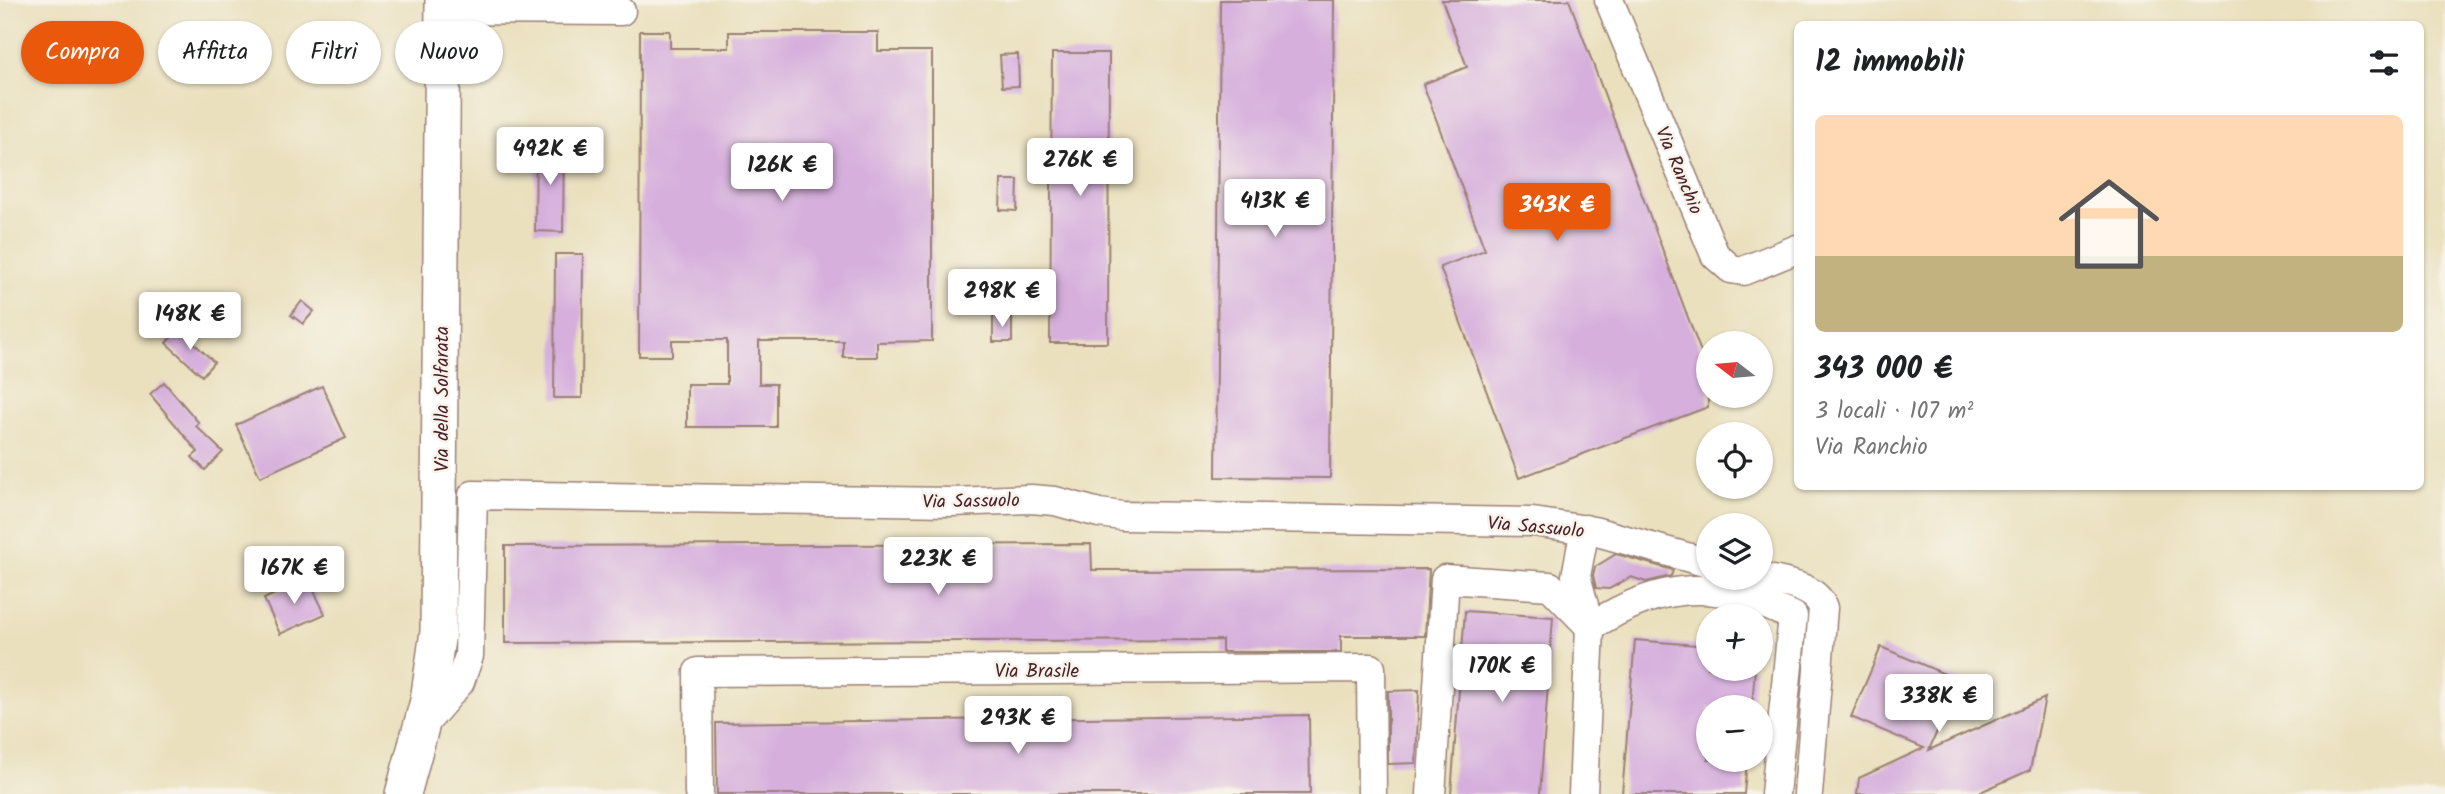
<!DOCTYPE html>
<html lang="it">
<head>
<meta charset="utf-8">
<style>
	body { margin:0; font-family:Kalam,sans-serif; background:#f2f2f2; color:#202124; height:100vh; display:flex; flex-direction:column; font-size:26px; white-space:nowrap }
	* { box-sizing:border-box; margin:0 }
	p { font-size:23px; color:#757577 }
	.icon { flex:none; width:38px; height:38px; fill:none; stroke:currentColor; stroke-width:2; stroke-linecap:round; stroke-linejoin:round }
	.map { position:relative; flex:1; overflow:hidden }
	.sheet { position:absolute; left:1794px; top:21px; width:630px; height:469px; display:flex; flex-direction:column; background:#fff; border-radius:10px; box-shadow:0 2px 5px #0004 }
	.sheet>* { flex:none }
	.banner { position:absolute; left:21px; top:21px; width:665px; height:63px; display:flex; gap:14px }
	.needle { width:46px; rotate:286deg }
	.buttons { position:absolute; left:1696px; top:331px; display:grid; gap:14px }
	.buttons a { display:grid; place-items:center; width:77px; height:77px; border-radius:50%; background:#fff; box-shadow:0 2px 5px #0004; font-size:35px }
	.price { position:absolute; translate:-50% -60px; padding:0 16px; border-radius:7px; background:#fff; color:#222; font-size:23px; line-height:46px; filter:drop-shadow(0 2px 4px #0008) }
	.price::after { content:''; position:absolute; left:50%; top:42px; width:21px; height:16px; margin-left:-10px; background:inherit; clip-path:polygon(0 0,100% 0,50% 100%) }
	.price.on { background:#ea580c; color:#fff }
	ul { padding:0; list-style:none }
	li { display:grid; align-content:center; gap:14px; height:371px; padding:0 21px }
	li+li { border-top:2px solid #e0e0e0 }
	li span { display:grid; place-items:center; height:217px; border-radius:10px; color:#555 }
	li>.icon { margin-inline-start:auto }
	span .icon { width:126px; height:126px; fill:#fffc; stroke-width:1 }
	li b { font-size:30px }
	h2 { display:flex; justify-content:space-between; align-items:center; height:84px; padding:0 21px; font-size:30px }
	.tag { padding:0 24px; border-radius:32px; background:#fff; box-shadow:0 2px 5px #0004; font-size:24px; line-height:63px }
	.tag.on { background:#ea580c; color:#fff }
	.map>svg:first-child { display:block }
	.building { fill:#d6afdd }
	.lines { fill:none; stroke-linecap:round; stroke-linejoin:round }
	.minor-casing { stroke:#9a8074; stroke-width:31 }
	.major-casing { stroke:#9a8074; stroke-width:38 }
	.minor { stroke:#fff; stroke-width:28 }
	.major { stroke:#fff; stroke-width:35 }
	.labels { text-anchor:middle; stroke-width:5; stroke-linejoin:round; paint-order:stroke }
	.street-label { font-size:19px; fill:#4a1f2b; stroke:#f7f3e8 }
</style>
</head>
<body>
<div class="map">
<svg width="2445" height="794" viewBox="0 0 2445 794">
	<rect width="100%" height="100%" fill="#f7f3e8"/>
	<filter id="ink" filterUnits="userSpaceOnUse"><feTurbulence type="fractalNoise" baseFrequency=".0143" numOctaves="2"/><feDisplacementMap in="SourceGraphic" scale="14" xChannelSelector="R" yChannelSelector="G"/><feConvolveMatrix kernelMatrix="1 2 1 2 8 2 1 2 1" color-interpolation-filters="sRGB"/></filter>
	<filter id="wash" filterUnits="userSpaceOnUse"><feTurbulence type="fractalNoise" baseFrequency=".00686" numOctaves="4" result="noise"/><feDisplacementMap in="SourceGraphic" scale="28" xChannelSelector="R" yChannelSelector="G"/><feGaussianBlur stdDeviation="1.57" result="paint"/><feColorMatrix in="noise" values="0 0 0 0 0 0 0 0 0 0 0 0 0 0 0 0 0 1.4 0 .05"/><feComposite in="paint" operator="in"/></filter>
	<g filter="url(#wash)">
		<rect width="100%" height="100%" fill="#eae0be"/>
		<g id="blocks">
			<!-- building -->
			<g class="building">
				<path d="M1220,0H1334L1330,478L1216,477Z"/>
				<path d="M1442,0H1569L1708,371V407L1519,478L1440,267L1485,250L1423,84L1467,67Z"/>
				<path d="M640,31H670V48H729V32H878V51H932V341L877,342V357H843V341H759V384H776V427H687V384H727V340H672V356H639Z"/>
				<path d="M1052,53H1109L1108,343H1050Z"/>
				<path d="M1018,54L1019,86L1002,87L1000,55Z"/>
				<path d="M536,142H564L563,232L535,231Z"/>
				<path d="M1001,180H1018L1017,211L1000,210Z"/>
				<path d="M555,254H583L582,398H554Z"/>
				<path d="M302,301L314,311L303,324L291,315Z"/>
				<rect x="993" y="316" width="19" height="26"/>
				<path d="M179,329L214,362L202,376L166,343Z"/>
				<path d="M164,382L199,423L196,426L223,452L205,470L192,457L198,452L150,394Z"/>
				<path d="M322,386L346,438L260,477L236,425Z"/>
				<path d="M1091,544L1092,570L1429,569L1425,636H1341V652H1222V640L505,643V546Z"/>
				<path d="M1616,554L1673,570L1671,576L1646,582L1631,577L1609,589L1596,588L1593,575L1595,567Z"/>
				<path d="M308,578L325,614L280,634L264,599Z"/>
				<path d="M1465,611L1553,617L1540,794H1451Z"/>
				<path d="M1635,640L1708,646V668H1755L1752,707H1708V760H1747L1744,794H1622Z"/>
				<path d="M1881,647L1959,680L1929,750L2045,698L2030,770L1976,794H1857L1859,778L1924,748L1851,717Z"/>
				<path d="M1419,690L1416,763L1388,764V691Z"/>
				<path d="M1309,715L1310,794H717L716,723Z"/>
			</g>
		</g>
	</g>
	<g filter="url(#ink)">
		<use href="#blocks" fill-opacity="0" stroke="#9a8074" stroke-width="2"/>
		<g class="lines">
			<!-- minor casing -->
			<g class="minor-casing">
				<g id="minor">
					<path d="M1609,0L1715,255L1731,269L1743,271L1797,249"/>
					<path d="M443,10L621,11"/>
					<path d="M1760,577C1781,583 1816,585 1823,608L1808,794"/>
					<path d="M1590,627C1637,597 1686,580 1741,596C1759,601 1776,610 1793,616L1775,794"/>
					<path d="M423,725L460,682L469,656L473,495L951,502L1031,499L1055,501L1099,513L1122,516L1533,522L1594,531L1708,563"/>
					<path d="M699,794L698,672L1371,668L1372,794"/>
					<path d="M1431,794L1445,579L1550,586L1590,627"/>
					<path d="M1583,794L1590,627L1576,576L1585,529"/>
				</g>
			</g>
			<!-- major casing -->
			<g class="major-casing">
				<path id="major" d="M403,794L428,701L438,632L443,0"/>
			</g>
			<!-- minor -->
			<use href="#minor" class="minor"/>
			<!-- major -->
			<use href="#major" class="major"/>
		</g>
	</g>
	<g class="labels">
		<!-- street labels -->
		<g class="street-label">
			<text transform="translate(1680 170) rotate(67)" y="7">Via Ranchio</text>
			<text transform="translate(441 399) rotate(-90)" y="7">Via della Solfarata</text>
			<text transform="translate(971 500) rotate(-1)" y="7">Via Sassuolo</text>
			<text transform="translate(1536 526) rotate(5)" y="7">Via Sassuolo</text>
			<text x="1037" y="677">Via Brasile</text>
		</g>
	</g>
</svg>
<div class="buttons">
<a><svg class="needle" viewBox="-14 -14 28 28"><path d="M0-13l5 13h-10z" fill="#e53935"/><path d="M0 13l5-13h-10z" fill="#757577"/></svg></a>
<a><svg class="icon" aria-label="locate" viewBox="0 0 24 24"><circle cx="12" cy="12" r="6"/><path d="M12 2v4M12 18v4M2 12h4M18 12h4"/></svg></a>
<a><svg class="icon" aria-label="layers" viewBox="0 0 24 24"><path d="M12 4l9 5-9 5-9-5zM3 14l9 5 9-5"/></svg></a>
<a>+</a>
<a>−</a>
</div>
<b class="price" style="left:550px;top:187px">492K €</b>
<b class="price" style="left:1080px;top:198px">276K €</b>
<b class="price" style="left:782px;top:203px">126K €</b>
<b class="price" style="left:1275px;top:239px">413K €</b>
<b class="price on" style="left:1557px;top:243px">343K €</b>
<b class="price" style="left:1002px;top:329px">298K €</b>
<b class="price" style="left:190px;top:352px">148K €</b>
<b class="price" style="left:938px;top:597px">223K €</b>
<b class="price" style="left:294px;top:606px">167K €</b>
<b class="price" style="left:1502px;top:704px">170K €</b>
<b class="price" style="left:1939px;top:734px">338K €</b>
<b class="price" style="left:1018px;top:756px">293K €</b>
<div class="banner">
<a class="tag on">Compra</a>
<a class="tag">Affitta</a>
<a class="tag">Filtri</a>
<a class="tag">Nuovo</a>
</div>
<section class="sheet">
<h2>12 immobili<svg class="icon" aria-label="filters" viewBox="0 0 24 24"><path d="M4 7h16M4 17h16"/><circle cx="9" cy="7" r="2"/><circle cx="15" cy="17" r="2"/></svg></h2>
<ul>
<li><span style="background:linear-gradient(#ffd9b3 65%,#c2b280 0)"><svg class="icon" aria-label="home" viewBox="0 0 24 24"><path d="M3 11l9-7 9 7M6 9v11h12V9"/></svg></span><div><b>343 000 €</b><p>3 locali · 107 m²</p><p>Via Ranchio</p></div></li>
</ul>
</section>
</div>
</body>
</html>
